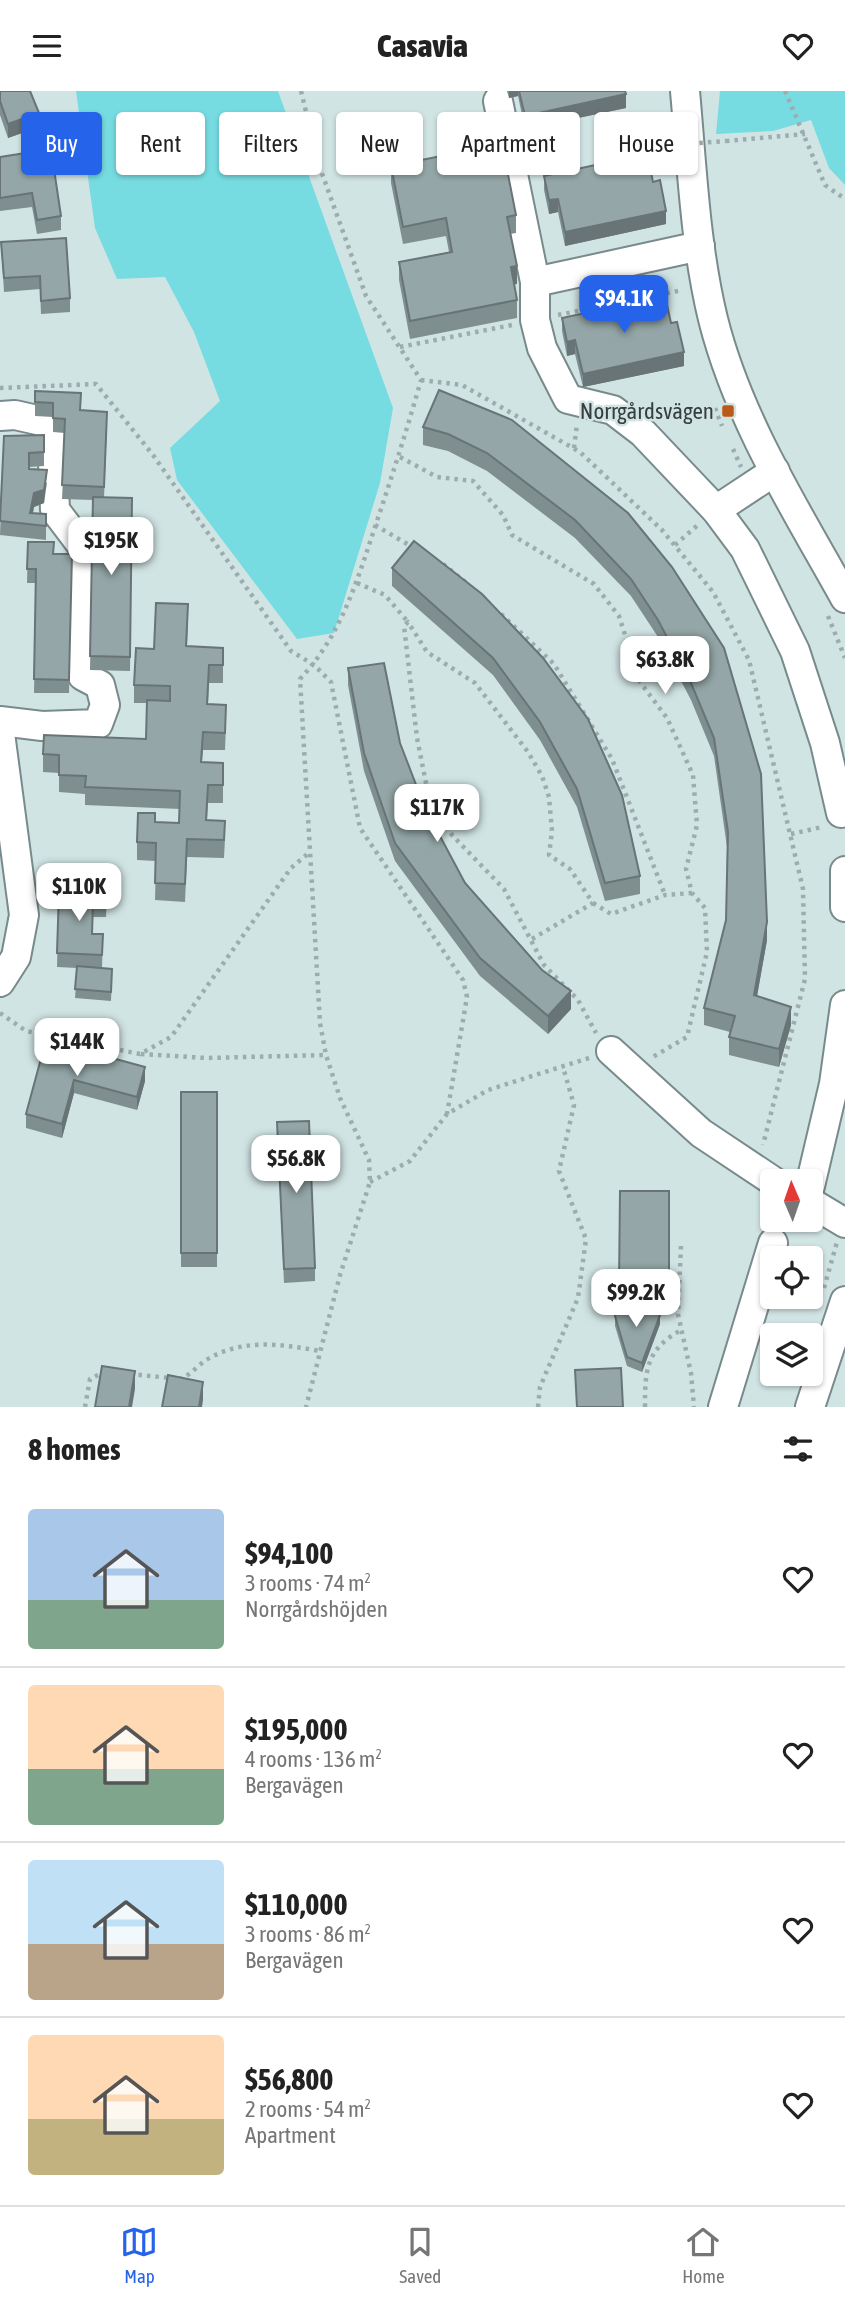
<!DOCTYPE html>
<html lang="en">
<head>
<meta charset="utf-8">
<style>
	body { margin:0; font-family:"Asap Condensed",sans-serif; background:#f2f2f2; color:#222; height:100vh; display:flex; flex-direction:column; font-size:26px; white-space:nowrap }
	* { box-sizing:border-box; margin:0 }
	p { font-size:23px; color:#767676 }
	.icon { flex:none; width:38px; height:38px; fill:none; stroke:currentColor; stroke-width:2; stroke-linecap:round; stroke-linejoin:round }
	.map { position:relative; height:1316px; overflow:hidden }
	.details { display:flex; flex-direction:column; background:#fff; flex:1 }
	.details>* { flex:none }
	.hud { position:absolute; left:21px; top:21px; width:803px; height:63px; display:flex; gap:14px }
	.needle { width:46px; rotate:358deg }
	.fabs { position:absolute; left:760px; top:1078px; display:grid; gap:14px }
	.fabs a { display:grid; place-items:center; width:63px; height:63px; border-radius:7px; background:#fff; box-shadow:0 2px 5px #0004; font-size:35px }
	.price { position:absolute; translate:-50% -60px; padding:0 16px; border-radius:14px; background:#fff; color:#222; font-size:23px; line-height:46px; filter:drop-shadow(0 2px 4px #0008) }
	.price::after { content:''; position:absolute; left:50%; top:42px; width:21px; height:16px; margin-left:-10px; background:inherit; clip-path:polygon(0 0,100% 0,50% 100%) }
	.price.selected { background:#2563eb; color:#fff }
	ul { padding:0; list-style:none }
	li { display:flex; align-items:center; gap:21px; height:175px; padding:0 28px }
	li+li { border-top:2px solid #e0e0e0 }
	li span { display:grid; place-items:center; flex:none; width:196px; height:140px; border-radius:7px; color:#555 }
	li>.icon { margin-inline-start:auto }
	span .icon { width:84px; height:84px; fill:#fffc; stroke-width:1 }
	li b { font-size:30px }
	h2 { display:flex; justify-content:space-between; align-items:center; height:84px; padding:0 28px; font-size:30px }
	.pill { padding:0 24px; border-radius:7px; background:#fff; box-shadow:0 2px 5px #0004; font-size:24px; line-height:63px }
	.pill.selected { background:#2563eb; color:#fff }
	header { display:flex; justify-content:space-between; align-items:center; height:91px; padding:0 28px; background:#fff; font-size:32px; font-weight:800 }
	.tab-bar { display:flex; justify-content:space-around; align-items:center; height:98px; border-top:2px solid #e0e0e0; background:#fff; font-size:19px; color:#767676 }
	.tab-bar a { display:grid; justify-items:center; gap:4px }
	.tab-bar .selected { color:#2563eb }
	.map>svg:first-child { display:block }
	.green { fill:#76dce1 }
	.lines { fill:none; stroke-linecap:round; stroke-linejoin:round }
	.minor-casing { stroke:#788a8b; stroke-width:32 }
	.path { stroke:#9dacad; stroke-width:4.5; stroke-dasharray:3.5 5; stroke-linecap:butt }
	.minor { stroke:#fff; stroke-width:28 }
	.path-bridge { stroke:#9dacad; stroke-width:4.5; stroke-dasharray:3.5 5; stroke-linecap:butt }
	.wall { fill:#7f8f90 }
	.shaded-wall { fill:#687475 }
	.building { fill:#94a6a7; stroke:#687475; stroke-width:2 }
	.poi-dot { fill:#ba5a16; stroke:#d1e4e4; stroke-width:2.5 }
	.labels { text-anchor:middle; stroke-width:5; stroke-linejoin:round; paint-order:stroke }
	.poi-label { font-size:23px; fill:#373e3f; stroke:#d1e4e4; text-anchor:end }
</style>
</head>
<body>
<header><svg class="icon" aria-label="menu" viewBox="0 0 24 24"><path d="M4 6h16M4 12h16M4 18h16"/></svg>Casavia<svg class="icon" aria-label="heart" viewBox="0 0 24 24"><path d="M12 20l-8-8c-3-5 5-10 8-4 3-6 11-1 8 4z"/></svg></header>
<div class="map">
<svg width="845" height="1316" viewBox="0 0 845 1316">
	<rect width="100%" height="100%" fill="#d1e4e4"/>
	<!-- green -->
	<g class="green">
		<path d="M76,0H278L393,317L380,392L334,542L297,548L177,389L170,357L220,310L194,241L165,186L117,188L95,137Z"/>
		<path d="M720,0H845V94L829,77L811,29L773,40L716,43Z"/>
	</g>
	<g class="lines">
		<!-- minor casing -->
		<g class="minor-casing">
			<g id="minor">
				<path d="M685,0C692,76 695,154 713,228C738,328 795,417 845,507"/>
				<path d="M498,10L535,191V229L542,257L568,308L613,319L643,342L716,419L745,458L795,560L825,652L841,722"/>
				<path d="M535,191L700,155"/>
				<path d="M0,325L15,324L46,331L52,349L55,419L83,456L80,542L83,585L100,594L105,614L98,633L42,635L0,630"/>
				<path d="M716,419L775,380"/>
				<path d="M0,642L24,824L16,866L0,891"/>
				<path d="M845,780V816"/>
				<path d="M611,960L701,1042L773,1090"/>
				<path d="M810,1095L834,993L845,914"/>
				<path d="M810,1111L845,1132"/>
				<path d="M723,1316L773,1152"/>
				<path d="M810,1316L845,1210"/>
			</g>
		</g>
		<!-- path -->
		<g class="path">
			<path d="M301,0L319,74L366,205L421,289C408,335 394,379 379,424C359,483 344,541 300,588L320,932L326,964L340,1007L369,1069L370,1091L340,1184L306,1316"/>
			<path d="M785,0L825,94L845,108"/>
			<path d="M726,50L805,43"/>
			<path d="M558,224L683,199"/>
			<path d="M400,256L512,234"/>
			<path d="M421,289L462,294L580,361L662,439L713,501L749,569L803,798L805,888L763,1054"/>
			<path d="M0,297L96,293L153,364L291,560L314,574L331,591L360,737L463,889L467,906L447,1023"/>
			<path d="M715,317L722,335"/>
			<path d="M574,357L577,333"/>
			<path d="M733,358L741,376"/>
			<path d="M400,366L437,386L473,390L503,424L512,444L594,493L619,525L640,591L667,627L693,684L697,734L686,778L692,802L705,817L707,861L687,946L651,967"/>
			<path d="M375,434L414,457"/>
			<path d="M675,454L699,433"/>
			<path d="M443,473L469,494"/>
			<path d="M357,492L385,504L408,531"/>
			<path d="M501,523L554,573L612,668L665,804"/>
			<path d="M828,525L845,567"/>
			<path d="M791,743L822,736"/>
			<path d="M593,812L611,823L665,804L692,802"/>
			<path d="M532,848L593,812L570,778L549,764L552,740L549,706L542,685L528,661L475,592L427,561L408,531L404,535L417,647L429,707L452,744L504,798L544,874L578,909L596,942"/>
			<path d="M0,922L26,940L140,963L171,946L291,777L310,761"/>
			<path d="M141,963L206,967L326,964"/>
			<path d="M370,1091L410,1070L447,1023L488,999L589,967"/>
			<path d="M681,1155L678,1223L691,1282L694,1316"/>
			<path d="M824,1197L837,1151"/>
			<path d="M130,1283L170,1287"/>
			<path d="M179,1288C189,1286 197,1275 206,1269C243,1247 280,1253 320,1260"/>
			<path d="M85,1316L90,1288L104,1281"/>
			<path d="M538,1316L540,1296L578,1207L586,1148L559,1080L574,1014L563,976"/>
			<path d="M645,1316C645,1278 646,1259 681,1239"/>
		</g>
		<!-- minor -->
		<use href="#minor" class="minor"/>
		<!-- path-bridge -->
		<path class="path-bridge" d="M657,55L726,50"/>
	</g>
	<!-- wall -->
	<g class="wall">
		<path d="M0,0L39,36L8,47L0,24Z"/>
		<path d="M507,0H625L626,17L525,38L518,5L509,7Z"/>
		<path d="M0,66L61,125V139L37,143L32,116L0,120Z"/>
		<path d="M391,75L516,124V142L510,143L517,193H514L517,209V227L410,248L399,189V171L449,161L446,145L403,153L391,92Z"/>
		<path d="M544,85L653,91L666,133L565,155L558,121L549,123L544,99Z"/>
		<path d="M1,151L70,207V221L41,223L40,198L4,201Z"/>
		<path d="M562,227L671,232L684,275L583,296L575,263L567,265L562,240Z"/>
		<path d="M439,299L672,476L767,849L757,905L791,934L779,976L729,964V946L730,941L704,934V917L726,829L727,756L714,665L691,609L658,546L631,505L575,447L487,380L448,360L423,354V336Z"/>
		<path d="M35,300L81,319L107,334L104,407H132L130,580L90,579L93,409L62,408L65,342L53,341V326L35,325Z"/>
		<path d="M44,344V375L29,376V378L47,392L44,412L34,416L33,422L46,423V449L0,444L4,345Z"/>
		<path d="M28,451L53,463H72L69,602H34L36,492H27Z"/>
		<path d="M392,477L482,503L640,785V803L605,810L577,716L540,649L493,584L392,495Z"/>
		<path d="M188,531L187,555L223,557V592H209L208,613L226,632L225,659H203L202,671L223,690V712H208L207,729L225,747L224,767L187,766L185,811L155,809L156,770L137,769V751L155,731L179,732L180,718L85,714V703L59,701V682L43,681V663L146,648L147,612H134V594L154,558Z"/>
		<path d="M348,577L400,652L425,717L465,792L571,918L548,943L480,885L395,770L364,680L348,594Z"/>
		<path d="M59,800L107,801L106,826H93V843H103L102,877L112,887L111,910L75,907L77,877L57,876Z"/>
		<path d="M46,949L145,990L137,1019L74,1002L62,1047L26,1037V1023Z"/>
		<rect x="181" y="1001" width="36" height="175"/>
		<path d="M277,1031L315,1177V1190L284,1192Z"/>
		<path d="M620,1100H669V1209H619Z"/>
		<path d="M615,1225L660,1233L642,1281L627,1275L615,1235Z"/>
	</g>
	<!-- shaded-wall -->
	<g class="shaded-wall">
		<path d="M509,0H518V5L509,7Z"/>
		<path d="M626,3V17L525,38V25Z"/>
		<path d="M39,22V36L8,47V33Z"/>
		<path d="M558,108V121L549,123V109Z"/>
		<path d="M666,120V133L565,155V141Z"/>
		<path d="M517,175V193L511,194V176Z"/>
		<path d="M575,249V263L567,265V251Z"/>
		<path d="M684,261V275L583,296V283Z"/>
		<path d="M47,379L44,412L34,416L30,436V422L34,402Z"/>
		<path d="M767,831V849L754,922V904Z"/>
		<path d="M571,900V918L548,943V925Z"/>
		<path d="M791,916V934L779,976V958Z"/>
		<path d="M145,976V990L137,1019V1006Z"/>
		<path d="M74,989V1002L62,1047V1033Z"/>
		<path d="M660,1224V1233L642,1281V1272Z"/>
		<path d="M135,1280V1298L132,1316H129Z"/>
		<path d="M203,1291V1309L202,1316H199Z"/>
	</g>
	<!-- building -->
	<g class="building">
		<path d="M0,0H30L39,22L8,33L0,10Z"/>
		<path d="M519,0H625L626,3L525,25Z"/>
		<path d="M502,53L516,124L507,126L517,175L511,176L517,209L410,230L399,171L452,161L446,127L403,136L391,75Z"/>
		<path d="M51,58L61,125L37,129L32,102L0,107V66Z"/>
		<path d="M647,63L653,91L660,89L666,120L565,141L558,108L549,109L544,85Z"/>
		<path d="M66,147L70,207L41,210L40,185L4,187L1,151Z"/>
		<path d="M665,205L671,232L677,231L684,261L583,283L575,249L567,251L562,227Z"/>
		<path d="M439,299L512,329L628,422L672,476L724,557L761,683L767,831L754,904L791,916L779,958L729,946L735,925L704,917L726,829L728,741L714,647L691,592L658,529L631,488L575,429L487,362L448,343L423,336Z"/>
		<path d="M35,300L81,302L80,319L107,321L104,396L62,394L65,328L53,327V312L35,311Z"/>
		<path d="M44,344V361L29,362V378L47,379L44,399L34,402L30,422L46,423V435L0,430L4,345Z"/>
		<path d="M93,406L132,407L130,566L90,565Z"/>
		<path d="M414,450L482,503L543,567L588,628L622,704L640,785L605,792L577,698L540,631L493,567L392,477Z"/>
		<path d="M28,451H54L53,463H72L69,589L34,588L36,478H27Z"/>
		<path d="M156,512L188,513L186,555L223,557V574H209L207,613L226,614L225,642L203,641L201,671L223,672V694H208L206,729L225,730L224,749L187,748L185,793L155,792L156,752L137,751L138,722H155V731L179,732L180,700L85,696L86,685L59,684V664L43,663L44,644L146,648L147,609L170,610V595L134,594L136,557L154,558Z"/>
		<path d="M384,572L400,652L425,717L465,792L542,879L571,900L548,925L480,867L395,752L364,662L348,577Z"/>
		<path d="M59,800L107,801L106,812H93L92,843H103L102,864L57,862Z"/>
		<path d="M77,875L112,878L111,901L75,898Z"/>
		<path d="M46,949L145,976L137,1006L74,989L62,1033L26,1023Z"/>
		<rect x="181" y="1001" width="36" height="161"/>
		<path d="M309,1030L315,1177L284,1178L277,1031Z"/>
		<path d="M620,1100H669V1196L619,1195Z"/>
		<path d="M624,1210L660,1224L642,1272L627,1266L615,1225Z"/>
		<path d="M102,1275L135,1280L129,1316H95Z"/>
		<path d="M621,1277L623,1316H577L575,1279Z"/>
		<path d="M168,1284L203,1291L199,1316H162Z"/>
	</g>
	<!-- markers -->
	<rect class="poi-dot" x="721" y="313" width="14" height="14" rx="3.5"/>
	<g class="labels">
		<!-- poi labels -->
		<g class="poi-label">
			<text x="714" y="328">Norrgårdsvägen</text>
		</g>
	</g>
</svg>
<div class="fabs">
<a><svg class="needle" viewBox="-14 -14 28 28"><path d="M0-13l5 13h-10z" fill="#e53935"/><path d="M0 13l5-13h-10z" fill="#767676"/></svg></a>
<a><svg class="icon" aria-label="locate" viewBox="0 0 24 24"><circle cx="12" cy="12" r="6"/><path d="M12 2v4M12 18v4M2 12h4M18 12h4"/></svg></a>
<a><svg class="icon" aria-label="layers" viewBox="0 0 24 24"><path d="M12 4l9 5-9 5-9-5zM3 14l9 5 9-5"/></svg></a>
</div>
<b class="price selected" style="left:624px;top:244px">$94.1K</b>
<b class="price" style="left:111px;top:486px">$195K</b>
<b class="price" style="left:665px;top:605px">$63.8K</b>
<b class="price" style="left:437px;top:753px">$117K</b>
<b class="price" style="left:79px;top:832px">$110K</b>
<b class="price" style="left:77px;top:987px">$144K</b>
<b class="price" style="left:296px;top:1104px">$56.8K</b>
<b class="price" style="left:636px;top:1238px">$99.2K</b>
<div class="hud">
<a class="pill selected">Buy</a>
<a class="pill">Rent</a>
<a class="pill">Filters</a>
<a class="pill">New</a>
<a class="pill">Apartment</a>
<a class="pill">House</a>
</div>
</div>
<section class="details">
<h2>8 homes<svg class="icon" aria-label="filters" viewBox="0 0 24 24"><path d="M4 7h16M4 17h16"/><circle cx="9" cy="7" r="2"/><circle cx="15" cy="17" r="2"/></svg></h2>
<ul>
<li><span style="background:linear-gradient(#a9c7e8 65%,#7fa58c 0)"><svg class="icon" aria-label="home" viewBox="0 0 24 24"><path d="M3 11l9-7 9 7M6 9v11h12V9"/></svg></span><div><b>$94,100</b><p>3 rooms · 74 m²</p><p>Norrgårdshöjden</p></div><svg class="icon" aria-label="heart" viewBox="0 0 24 24"><path d="M12 20l-8-8c-3-5 5-10 8-4 3-6 11-1 8 4z"/></svg></li>
<li><span style="background:linear-gradient(#ffd9b3 60%,#7fa58c 0)"><svg class="icon" aria-label="home" viewBox="0 0 24 24"><path d="M3 11l9-7 9 7M6 9v11h12V9"/></svg></span><div><b>$195,000</b><p>4 rooms · 136 m²</p><p>Bergavägen</p></div><svg class="icon" aria-label="heart" viewBox="0 0 24 24"><path d="M12 20l-8-8c-3-5 5-10 8-4 3-6 11-1 8 4z"/></svg></li>
<li><span style="background:linear-gradient(#bfe0f5 60%,#b9a48a 0)"><svg class="icon" aria-label="home" viewBox="0 0 24 24"><path d="M3 11l9-7 9 7M6 9v11h12V9"/></svg></span><div><b>$110,000</b><p>3 rooms · 86 m²</p><p>Bergavägen</p></div><svg class="icon" aria-label="heart" viewBox="0 0 24 24"><path d="M12 20l-8-8c-3-5 5-10 8-4 3-6 11-1 8 4z"/></svg></li>
<li><span style="background:linear-gradient(#ffd9b3 60%,#c2b280 0)"><svg class="icon" aria-label="home" viewBox="0 0 24 24"><path d="M3 11l9-7 9 7M6 9v11h12V9"/></svg></span><div><b>$56,800</b><p>2 rooms · 54 m²</p><p>Apartment</p></div><svg class="icon" aria-label="heart" viewBox="0 0 24 24"><path d="M12 20l-8-8c-3-5 5-10 8-4 3-6 11-1 8 4z"/></svg></li>
</ul>
</section>
<nav class="tab-bar">
<a class="selected"><svg class="icon" aria-label="map" viewBox="0 0 24 24"><path d="M3 6l6-2 6 2 6-2v14l-6 2-6-2-6 2zM9 4v14M15 6v14"/></svg>Map</a>
<a><svg class="icon" aria-label="saved" viewBox="0 0 24 24"><path d="M7 4h10v16l-5-4-5 4z"/></svg>Saved</a>
<a><svg class="icon" aria-label="home" viewBox="0 0 24 24"><path d="M3 11l9-7 9 7M6 9v11h12V9"/></svg>Home</a>
</nav>
</body>
</html>
